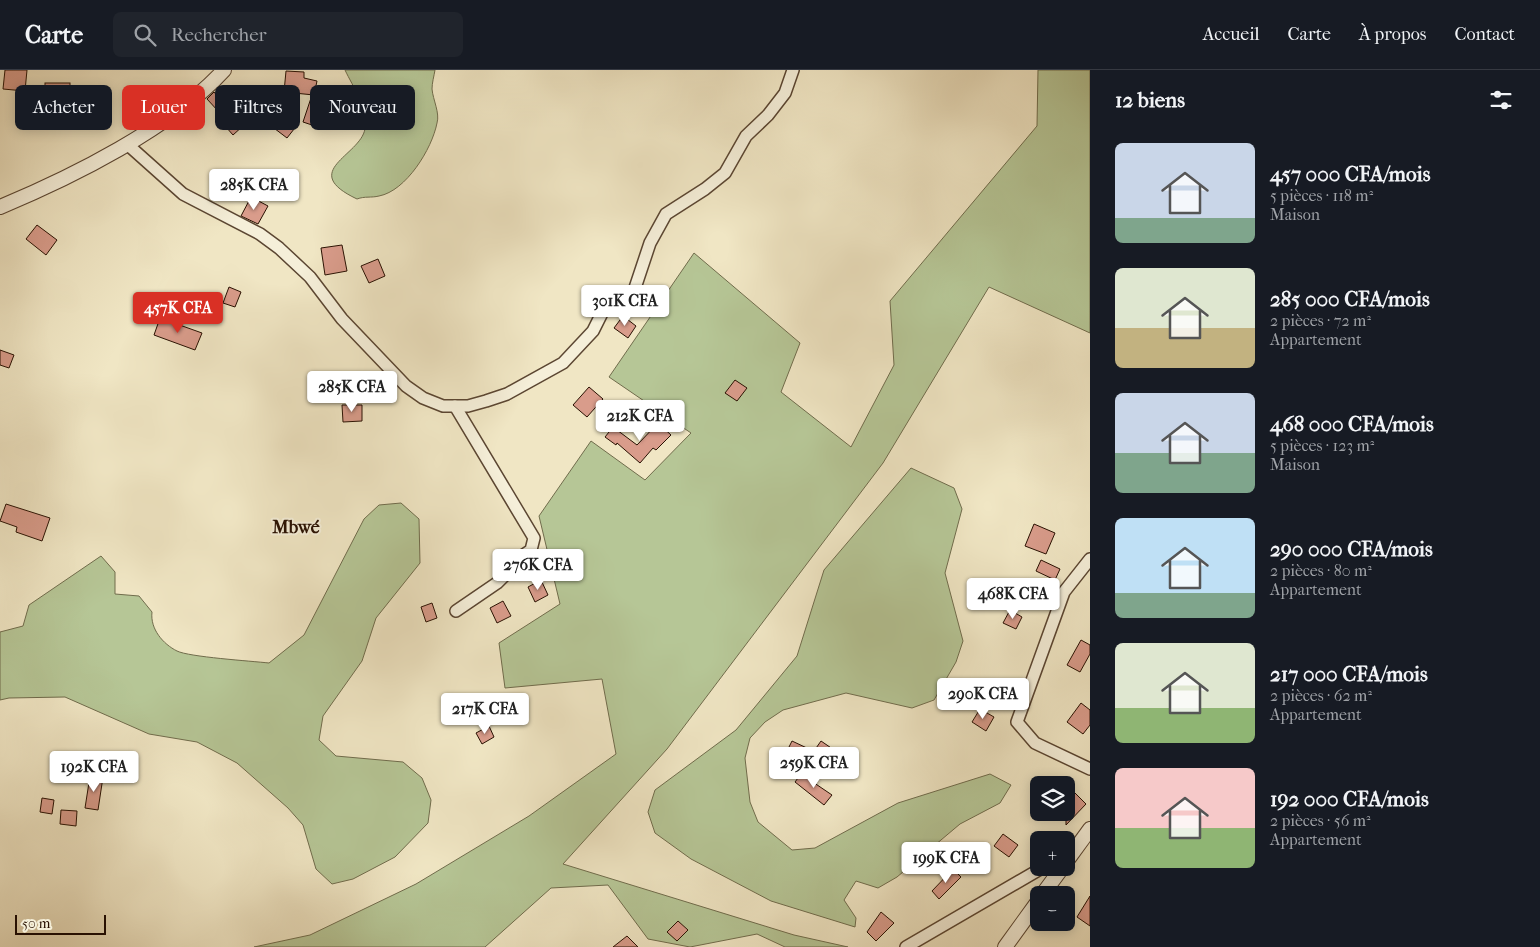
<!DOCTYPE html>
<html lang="fr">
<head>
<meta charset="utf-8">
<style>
	body { margin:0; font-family:"IM FELL French Canon",serif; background:#20242c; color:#f1f3f6; height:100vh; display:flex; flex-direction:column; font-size:19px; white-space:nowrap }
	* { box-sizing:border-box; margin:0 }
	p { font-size:16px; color:#9ea1a6 }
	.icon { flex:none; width:28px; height:28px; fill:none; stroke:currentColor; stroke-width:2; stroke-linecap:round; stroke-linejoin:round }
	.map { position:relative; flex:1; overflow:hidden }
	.drawer { display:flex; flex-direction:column; background:#171b24; width:450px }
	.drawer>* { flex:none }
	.hud { position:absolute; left:15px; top:15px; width:475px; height:45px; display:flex; gap:10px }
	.controls { position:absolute; left:1030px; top:706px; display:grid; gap:10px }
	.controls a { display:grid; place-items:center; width:45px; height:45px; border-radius:8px; background:#171b24; box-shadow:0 2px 12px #0003; font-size:25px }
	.scale { position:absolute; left:15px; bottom:12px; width:91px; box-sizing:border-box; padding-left:5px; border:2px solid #291102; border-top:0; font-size:14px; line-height:18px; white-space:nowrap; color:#291102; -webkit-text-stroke:4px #f5efd9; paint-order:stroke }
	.price { position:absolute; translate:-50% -42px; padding:0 11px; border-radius:5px; background:#fff; color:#222; font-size:16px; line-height:32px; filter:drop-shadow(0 1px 2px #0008) }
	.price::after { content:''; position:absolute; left:50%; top:30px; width:15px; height:11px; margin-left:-8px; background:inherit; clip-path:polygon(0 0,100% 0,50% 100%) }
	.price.current { background:#d93025; color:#fff }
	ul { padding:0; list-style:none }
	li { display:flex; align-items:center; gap:15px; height:125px; padding:0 25px }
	li span { display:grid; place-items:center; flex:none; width:140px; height:100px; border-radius:8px; color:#555 }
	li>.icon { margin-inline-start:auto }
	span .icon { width:60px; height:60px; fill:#fffc; stroke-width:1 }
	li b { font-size:21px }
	h2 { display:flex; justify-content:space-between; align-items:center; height:60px; padding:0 25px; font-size:21px }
	.tag { padding:0 18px; border-radius:8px; background:#171b24; box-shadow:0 2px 12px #0003; font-size:18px; line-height:45px }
	.tag.current { background:#d93025; color:#fff }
	header { display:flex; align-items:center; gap:30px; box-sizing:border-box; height:70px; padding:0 25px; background:#171b24; border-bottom:1px solid #363941 }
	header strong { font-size:24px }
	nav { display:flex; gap:28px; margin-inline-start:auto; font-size:18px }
	.search { width:350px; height:45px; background:#20242c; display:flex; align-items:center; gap:12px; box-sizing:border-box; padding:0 18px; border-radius:8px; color:#9ea1a6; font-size:19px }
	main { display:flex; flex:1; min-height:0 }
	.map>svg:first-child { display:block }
	.green { fill:#b6c696; stroke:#706c4c }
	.building { fill:#d99c8b; stroke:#291102 }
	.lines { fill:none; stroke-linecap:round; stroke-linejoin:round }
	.minor-casing { stroke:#5b4632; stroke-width:14 }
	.tertiary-casing { stroke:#5b4632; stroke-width:16 }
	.minor { stroke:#f5efd9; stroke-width:11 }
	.tertiary { stroke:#f5efd9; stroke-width:14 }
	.labels { text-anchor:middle; stroke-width:4; stroke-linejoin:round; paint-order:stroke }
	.quarter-label { font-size:18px; font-weight:bold; fill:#291102; stroke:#f5efd9 }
</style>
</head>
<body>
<header>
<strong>Carte</strong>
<div class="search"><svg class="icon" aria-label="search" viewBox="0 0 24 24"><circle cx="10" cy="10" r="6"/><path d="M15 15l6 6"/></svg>Rechercher</div>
<nav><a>Accueil</a><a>Carte</a><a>À propos</a><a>Contact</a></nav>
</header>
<main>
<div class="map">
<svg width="1090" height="877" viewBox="0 0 1090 877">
	<rect width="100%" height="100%" fill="#f0e6c4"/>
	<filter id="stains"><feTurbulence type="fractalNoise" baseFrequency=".004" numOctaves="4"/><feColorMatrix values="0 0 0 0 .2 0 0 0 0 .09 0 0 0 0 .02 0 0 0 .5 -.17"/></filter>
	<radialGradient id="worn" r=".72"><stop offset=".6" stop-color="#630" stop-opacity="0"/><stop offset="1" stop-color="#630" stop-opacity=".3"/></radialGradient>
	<!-- green -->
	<g class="green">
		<path d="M345,0H435C434,6 432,13 432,19C433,30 440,43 437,53C432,79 406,121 379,126C371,128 365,126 357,129C298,101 360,86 365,59C368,38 353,17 345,0Z"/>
		<path d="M1038,0H1090V263L989,217L883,393L667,679L563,794L794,865L848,877H785L757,864L690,877L648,869L608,815L551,818L485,877H254L310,865L416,814L529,746L616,684L602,609L505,618L499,573L560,534L539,446L591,371L645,410L691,363L609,307L694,183L800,273L781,322L851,377L894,295L890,231L1037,56Z"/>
		<path d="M911,398L954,418L962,439L945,503L963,571L956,592L934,630L912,638L846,623L783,640L765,652L750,668L745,688L750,732L758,752L792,780L815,778L898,733L990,704L1011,715L1000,733L960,754L897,807L878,818L856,811L844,830L856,848L855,857L771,831L691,789L655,763L648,742L655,720L736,660L797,586L824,500Z"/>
		<path d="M401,433L419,449L420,493L376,548L362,591L323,646L319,670L336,686L403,692L422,708L431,730L428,753L395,787L353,809L332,814L316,799L303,755L288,738L237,693L197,672L149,664L65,627L9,628L0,630V562L23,556L29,535L101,486L115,502V524L139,526L152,542C150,559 163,574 177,581C189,587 251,591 269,593L304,565L364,449L379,435Z"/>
	</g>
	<!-- building -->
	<g class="building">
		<path d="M5,0H27L25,21L3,19Z"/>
		<path d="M286,1L304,2V8L317,11L314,25L284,22Z"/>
		<rect x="45" y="13" width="25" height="16"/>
		<path d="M232,19L255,45L233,65L226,57L230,54L207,29L214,22L220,29Z"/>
		<path d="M311,28L332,35L324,59L303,52Z"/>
		<path d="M276,38L298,54L287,68L266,52Z"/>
		<path d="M251,127L268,136L258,154L241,146Z"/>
		<path d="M37,155L57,170L46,185L26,169Z"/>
		<path d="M342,175L347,201L325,205L321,178Z"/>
		<path d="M378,189L385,206L369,213L361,196Z"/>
		<path d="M229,217L241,222L235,237L223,233Z"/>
		<path d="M623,246L636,256L628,268L614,258Z"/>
		<path d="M160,248L202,263L195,280L154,265Z"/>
		<path d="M0,280L14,285L9,298L0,295Z"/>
		<path d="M379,306L380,323L364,324V307Z"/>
		<path d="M735,310L747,318L737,331L725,323Z"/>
		<path d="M589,317L603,329L587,347L573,335Z"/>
		<path d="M342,335H362V351L343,352Z"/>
		<path d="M658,353L671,365L656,380L653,378L640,393L617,373L616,375L605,367L613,357L637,375Z"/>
		<path d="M6,434L50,448L42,471L16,462L17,457L0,451Z"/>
		<path d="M1034,454L1055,463L1046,484L1025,476Z"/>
		<path d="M1041,490L1060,499L1055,510L1036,501Z"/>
		<path d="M541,510L548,525L535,532L528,517Z"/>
		<path d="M503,531L511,546L497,553L490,538Z"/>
		<path d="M432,533L437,548L426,552L421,537Z"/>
		<path d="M1010,540L1022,547L1016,559L1003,553Z"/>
		<path d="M1081,570L1090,575V584L1080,602L1067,595Z"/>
		<path d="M1081,633L1090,640V655L1083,664L1067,652Z"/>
		<path d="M980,639L994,647L986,661L972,652Z"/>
		<path d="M489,656L494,667L482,674L476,663Z"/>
		<path d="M792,671L809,679L801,695L784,687Z"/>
		<path d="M821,671L840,684L842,681L856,690L848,701L814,681Z"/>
		<path d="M801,704L832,725L824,735L795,712Z"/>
		<path d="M90,706L103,707L98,740L85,738Z"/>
		<path d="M1075,723L1086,734L1066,755V732Z"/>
		<path d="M42,728L54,730L52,744L40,742Z"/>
		<path d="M61,740L77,741L76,756L60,754Z"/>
		<path d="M1003,764L1018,775L1009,787L994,776Z"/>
		<path d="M953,799L961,807L939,829L932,821Z"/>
		<path d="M1090,826V856L1077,847Z"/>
		<path d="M881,842L894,853L876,871L867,862Z"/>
		<path d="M678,851L688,860L677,871L667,862Z"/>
		<path d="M627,866L638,877H613Z"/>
	</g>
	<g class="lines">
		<!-- minor casing -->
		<g class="minor-casing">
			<g id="minor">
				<path d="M127,74L183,124L260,164L279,178L310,207L342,249L406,316L423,328L443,336H468L486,331L507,324L563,293L593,261L607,233H624L633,224L650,173L666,144L705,119L725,103L746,66L768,45L785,23L793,0"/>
				<path d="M455,336L534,468L531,480L504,498L505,505L497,513L456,541"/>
				<path d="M1090,489L1064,522L1017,652L1035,673L1090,699"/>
				<path d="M906,877L1042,798"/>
			</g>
		</g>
		<!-- tertiary casing -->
		<g class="tertiary-casing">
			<g id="tertiary">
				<path d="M0,137C72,107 171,58 224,0"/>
				<path d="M1066,792L1090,759"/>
				<path d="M1042,825L1062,798"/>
				<path d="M1005,877L1039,830"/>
			</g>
		</g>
		<!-- minor -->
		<use href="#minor" class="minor"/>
		<!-- tertiary -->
		<use href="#tertiary" class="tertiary"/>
	</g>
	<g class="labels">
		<!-- quarter labels -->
		<g class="quarter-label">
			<text x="296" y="463">Mbwé</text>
		</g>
	</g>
	<rect width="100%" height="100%" filter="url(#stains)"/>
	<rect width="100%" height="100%" fill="url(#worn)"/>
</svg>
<div class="controls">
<a><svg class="icon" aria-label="layers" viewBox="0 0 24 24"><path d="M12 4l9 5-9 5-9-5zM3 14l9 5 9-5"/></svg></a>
<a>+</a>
<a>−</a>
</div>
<div class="scale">50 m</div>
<b class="price" style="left:254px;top:141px">285K CFA</b>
<b class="price" style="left:625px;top:257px">301K CFA</b>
<b class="price current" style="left:178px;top:264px">457K CFA</b>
<b class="price" style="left:352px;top:343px">285K CFA</b>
<b class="price" style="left:640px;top:372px">212K CFA</b>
<b class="price" style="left:538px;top:521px">276K CFA</b>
<b class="price" style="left:1013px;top:550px">468K CFA</b>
<b class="price" style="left:983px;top:650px">290K CFA</b>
<b class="price" style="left:485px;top:665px">217K CFA</b>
<b class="price" style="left:814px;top:719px">259K CFA</b>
<b class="price" style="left:94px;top:723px">192K CFA</b>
<b class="price" style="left:946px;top:814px">199K CFA</b>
<div class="hud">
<a class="tag">Acheter</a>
<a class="tag current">Louer</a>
<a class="tag">Filtres</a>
<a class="tag">Nouveau</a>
</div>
</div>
<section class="drawer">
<h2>12 biens<svg class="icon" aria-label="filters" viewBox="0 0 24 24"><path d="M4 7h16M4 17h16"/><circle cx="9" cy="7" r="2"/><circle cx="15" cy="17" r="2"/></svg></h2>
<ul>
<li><span style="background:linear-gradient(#c9d6e8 75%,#7fa58c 0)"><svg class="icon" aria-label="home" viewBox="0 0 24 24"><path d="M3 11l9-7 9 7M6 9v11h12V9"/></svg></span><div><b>457 000 CFA/mois</b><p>5 pièces · 118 m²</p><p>Maison</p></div></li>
<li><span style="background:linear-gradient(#dfe7d0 60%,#c2b280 0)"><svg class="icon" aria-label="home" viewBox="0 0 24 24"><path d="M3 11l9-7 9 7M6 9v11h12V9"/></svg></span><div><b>285 000 CFA/mois</b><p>2 pièces · 72 m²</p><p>Appartement</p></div></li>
<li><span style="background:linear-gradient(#c9d6e8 60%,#7fa58c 0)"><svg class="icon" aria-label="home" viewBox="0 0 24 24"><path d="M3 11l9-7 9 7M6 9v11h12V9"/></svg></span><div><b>468 000 CFA/mois</b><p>5 pièces · 123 m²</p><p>Maison</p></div></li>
<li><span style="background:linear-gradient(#bfe0f5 75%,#7fa58c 0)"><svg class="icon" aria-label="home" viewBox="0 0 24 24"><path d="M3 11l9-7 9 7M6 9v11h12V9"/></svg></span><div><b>290 000 CFA/mois</b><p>2 pièces · 80 m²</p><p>Appartement</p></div></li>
<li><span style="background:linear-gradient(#dfe7d0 65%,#8fb573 0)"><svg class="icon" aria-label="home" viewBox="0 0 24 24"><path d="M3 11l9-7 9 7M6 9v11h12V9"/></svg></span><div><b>217 000 CFA/mois</b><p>2 pièces · 62 m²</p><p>Appartement</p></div></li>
<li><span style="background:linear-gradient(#f6c9c9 60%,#8fb573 0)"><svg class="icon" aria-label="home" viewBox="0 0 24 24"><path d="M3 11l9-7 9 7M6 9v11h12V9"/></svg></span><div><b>192 000 CFA/mois</b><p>2 pièces · 56 m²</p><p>Appartement</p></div></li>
</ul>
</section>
</main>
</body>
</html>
